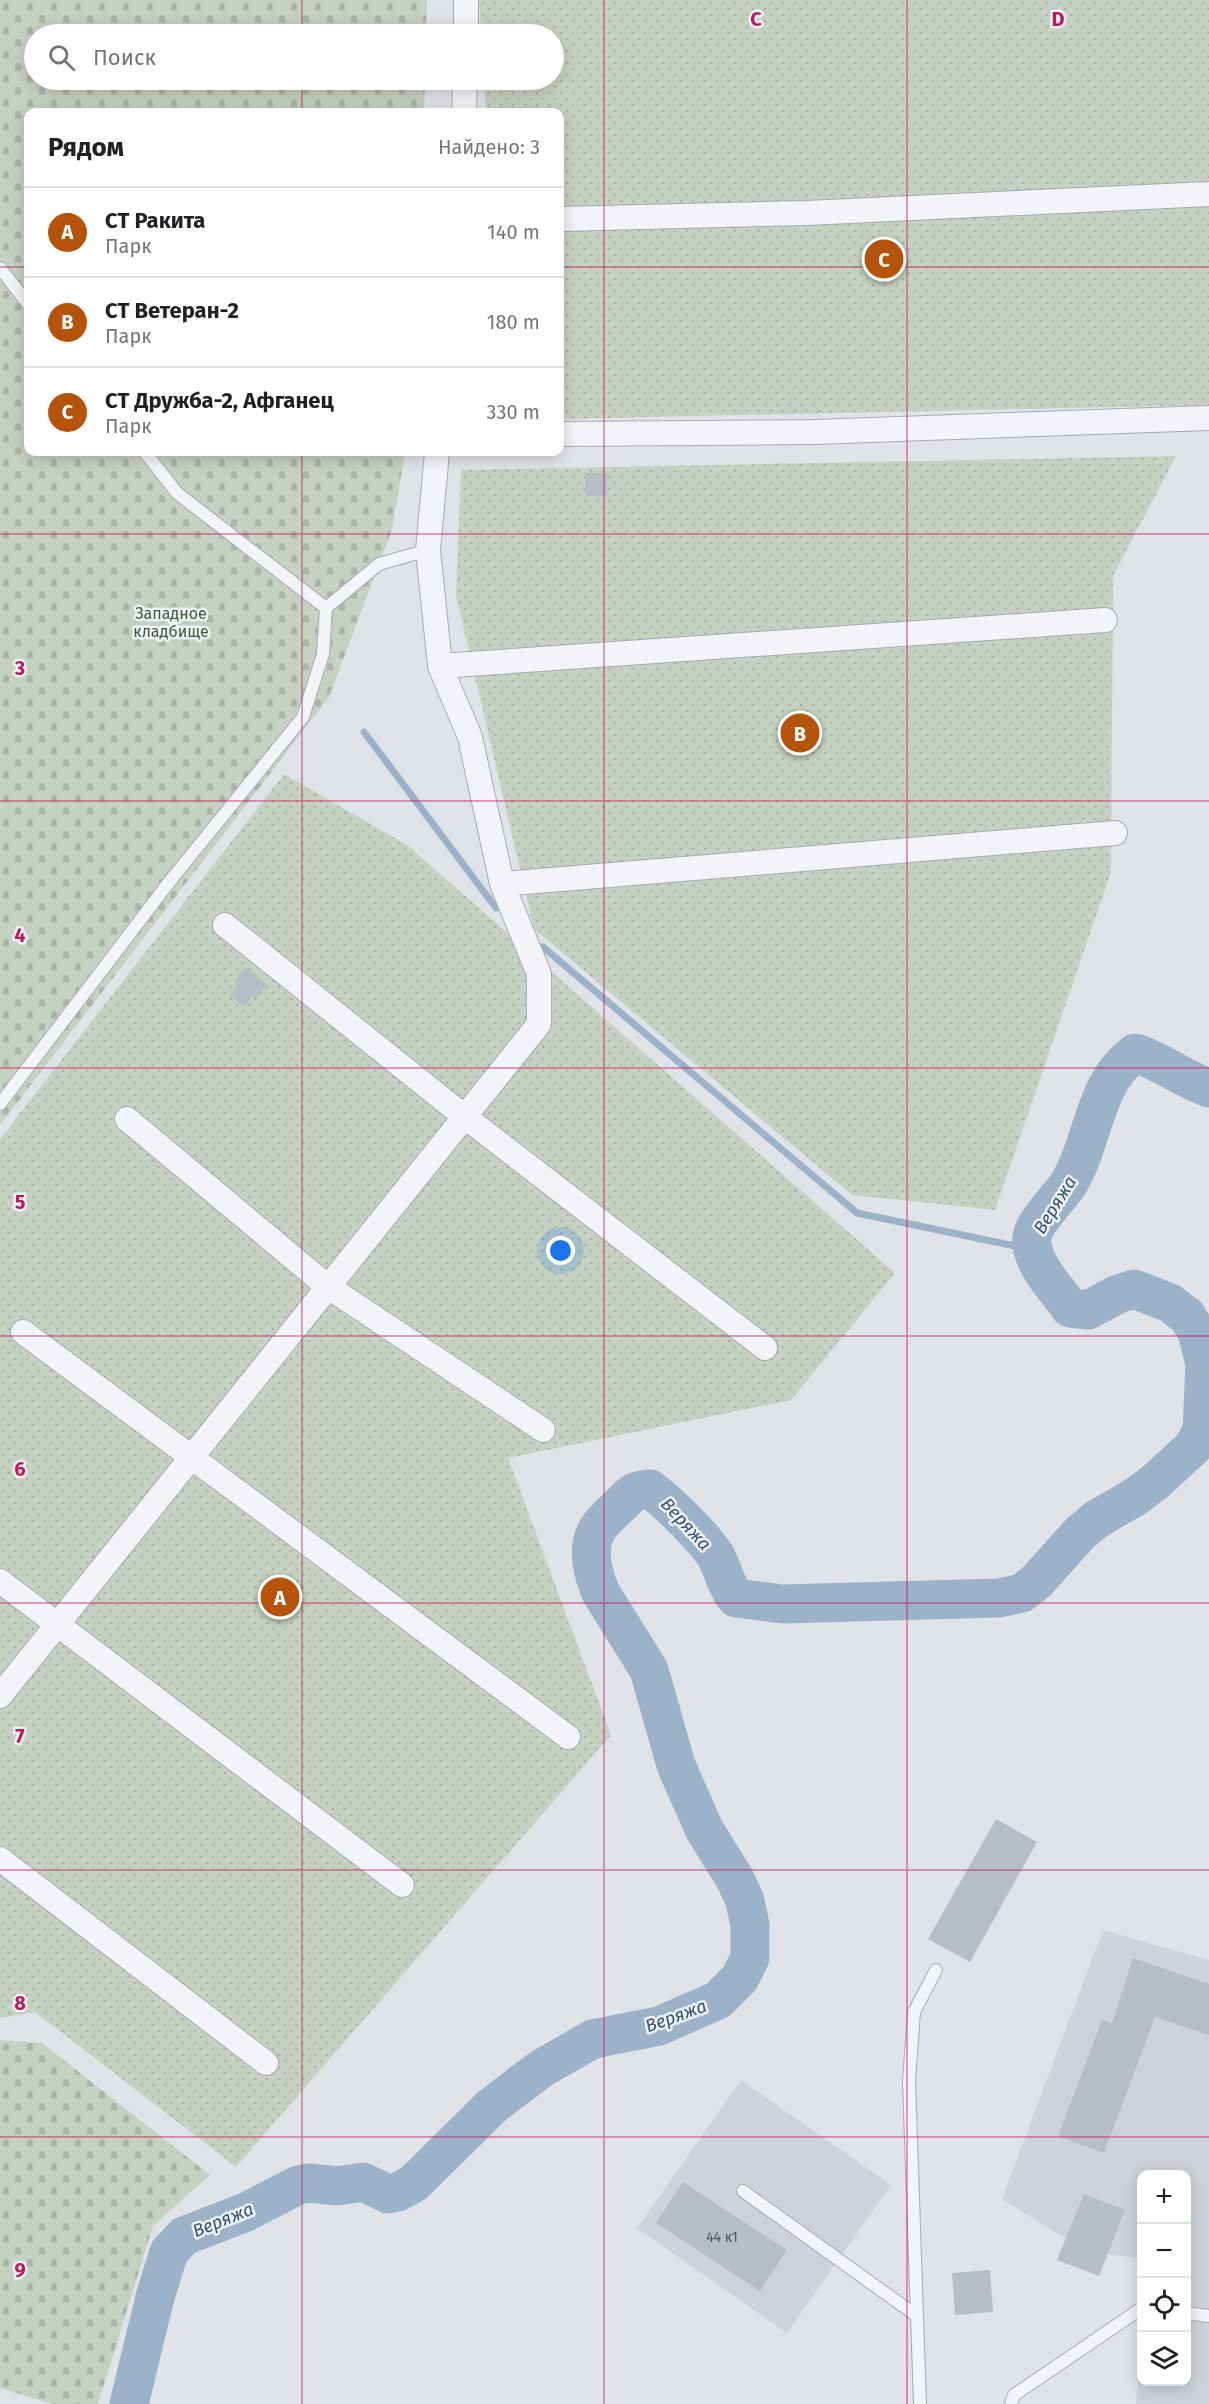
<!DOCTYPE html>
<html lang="ru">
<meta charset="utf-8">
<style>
body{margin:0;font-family:"Fira Sans",sans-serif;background:#f2f2f2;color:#202124}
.controls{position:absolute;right:18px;bottom:18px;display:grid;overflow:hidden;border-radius:12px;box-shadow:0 3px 15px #0003}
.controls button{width:54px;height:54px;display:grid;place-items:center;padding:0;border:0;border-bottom:2px solid #e0e0e0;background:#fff;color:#202124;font:30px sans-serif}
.you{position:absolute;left:561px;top:1251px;width:21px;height:21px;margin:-15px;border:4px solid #fff;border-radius:50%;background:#1a73e8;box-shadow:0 0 0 9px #1a73e833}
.badge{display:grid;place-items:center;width:39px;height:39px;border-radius:50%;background:#b45309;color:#fff;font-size:20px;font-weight:700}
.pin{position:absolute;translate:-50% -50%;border:3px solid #fff;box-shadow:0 2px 6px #0006}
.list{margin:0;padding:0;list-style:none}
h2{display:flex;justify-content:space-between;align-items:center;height:78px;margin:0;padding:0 24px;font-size:26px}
h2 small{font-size:20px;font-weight:400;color:#757577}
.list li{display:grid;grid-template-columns:39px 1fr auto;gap:18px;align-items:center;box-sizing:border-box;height:90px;padding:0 24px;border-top:2px solid #e0e0e0}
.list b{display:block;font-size:22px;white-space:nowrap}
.list p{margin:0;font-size:20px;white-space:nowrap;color:#757577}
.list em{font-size:20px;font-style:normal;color:#757577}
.icon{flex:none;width:33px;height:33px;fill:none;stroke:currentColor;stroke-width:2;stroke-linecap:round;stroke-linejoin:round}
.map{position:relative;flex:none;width:1209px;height:2404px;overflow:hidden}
.search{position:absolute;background:#fff;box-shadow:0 3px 15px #0003;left:24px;top:24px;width:540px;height:66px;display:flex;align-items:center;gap:15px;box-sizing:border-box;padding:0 21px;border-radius:33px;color:#757577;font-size:22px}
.panel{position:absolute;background:#fff;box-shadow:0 3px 15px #0003;left:24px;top:108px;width:540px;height:348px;border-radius:12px}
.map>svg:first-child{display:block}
</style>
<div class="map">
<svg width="1209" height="2404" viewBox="0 0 1209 2404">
<defs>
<pattern id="cemetery-stones" width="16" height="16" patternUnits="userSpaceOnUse" patternTransform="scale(1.5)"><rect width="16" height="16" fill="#c6d2c1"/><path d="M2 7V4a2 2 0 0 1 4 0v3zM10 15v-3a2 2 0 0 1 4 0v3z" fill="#aab5a7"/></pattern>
<pattern id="garden-dots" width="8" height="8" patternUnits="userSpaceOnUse" patternTransform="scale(1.5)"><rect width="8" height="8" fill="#c6d2c1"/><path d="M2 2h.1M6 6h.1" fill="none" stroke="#aab5a7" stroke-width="1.8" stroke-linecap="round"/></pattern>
</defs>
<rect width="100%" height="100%" fill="#e0e4e9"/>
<path fill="#ced3da" d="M1103 1930 1209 1960V2404H1136L1141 2346 1142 2382H1186V2174H1142L1141 2259 1084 2250 1002 2199Z
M741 2080 891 2185 787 2333 637 2228Z"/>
<path fill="url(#cemetery-stones)" d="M0 0H427L426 34H34V80H425L424 112H28V452H405L392 530 329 697 0 1125Z
M0 2040 42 2043 210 2175 153 2226 98 2404H52L0 2388Z"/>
<path fill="url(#garden-dots)" d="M479 0H1209V405L560 419V112H486L484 80H554V34H481Z
M1176 456 1113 576 1111 872 995 1210 852 1195 534 929 456 595 461 470Z
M284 774 407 845 895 1273 791 1400 508 1458 611 1735 236 2167 35 2012 0 2018V1139Z"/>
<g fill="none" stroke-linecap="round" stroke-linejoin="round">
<path stroke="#9cb2c8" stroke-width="7" d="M364 732 496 908
M543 947 857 1213 1034 1250"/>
<path stroke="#9cb2c8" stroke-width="39" d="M129 2404 155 2297 169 2252 184 2236 246 2212 298 2185 310 2183 337 2186 363 2182 388 2194 398 2192 414 2183 492 2106 542 2068 593 2039 659 2026 718 2000 740 1978 750 1958V1925L745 1901 735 1879 704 1829 676 1765 649 1670 601 1593C593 1575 586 1548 597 1530 602 1521 611 1514 619 1506 632 1494 632 1490 650 1489 668 1502 700 1534 713 1552 724 1567 723 1582 736 1598L783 1604 999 1598 1022 1593 1037 1581 1080 1533 1097 1519 1135 1497 1155 1482 1193 1447 1202 1431 1205 1364 1197 1332 1187 1316 1170 1303 1134 1289 1118 1294 1088 1310 1070 1308C1056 1288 1029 1262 1032 1236 1035 1221 1060 1197 1069 1183 1094 1142 1093 1083 1135 1053 1161 1061 1183 1079 1209 1088"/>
</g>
<path fill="#b7bdc5" d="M585 473H607V496H585Z
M245 967 267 984 256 999 252 996 245 1007 230 996 237 985 235 981Z
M996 1819 1037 1842 970 1962 928 1939Z
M1133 1958 1209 1984V2035L1155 2017 1104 2153 1058 2136 1102 2020 1112 2023Z
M683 2182 787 2250 760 2291 656 2223Z
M1084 2194 1125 2210 1099 2276 1057 2260Z
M990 2270 993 2312 955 2315 952 2273Z"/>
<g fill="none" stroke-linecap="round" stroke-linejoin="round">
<defs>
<path id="lane" d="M0 268 28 304
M145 452 177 493 326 608 379 564 428 550
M0 1104 170 881 303 717 323 654 326 608
M743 2191 917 2316
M1186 2313 1209 2316
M920 2404 909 2081 914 2012 936 1970
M1011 2404 1014 2395 1142 2308"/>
<path id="street" d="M466 34V0
M464 112 465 80
M560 219 807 213 1209 194
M560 434 814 432 1209 418
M440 666 1105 620
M502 884 1115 833
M225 925 465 1117 765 1348
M127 1119 327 1286 543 1430
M23 1332 568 1737
M0 1581 402 1885
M0 1696 539 1024V974L502 884 470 737 440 666 428 550 437 452
M0 1859 266 2063"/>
</defs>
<use href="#lane" stroke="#a5abb3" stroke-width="14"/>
<use href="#street" stroke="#a5abb3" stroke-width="26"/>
<use href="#lane" stroke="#f3f4f7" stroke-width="12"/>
<use href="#street" stroke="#f3f4f7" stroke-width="24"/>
</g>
<path fill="none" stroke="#c2185b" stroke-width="1.5" stroke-opacity="0.55" d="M302 0V34M604 0V2404M907 0V2404M302 80V112M0 267H28M560 267H1209M302 452V2404M0 534H1209M0 801H1209M0 1068H1209M0 1336H1209M0 1603H1209M0 1870H1209M0 2137H1209"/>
<g text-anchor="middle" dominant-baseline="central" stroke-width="5" stroke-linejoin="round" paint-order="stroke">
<g font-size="14" fill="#4c5560">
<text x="722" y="2237">44 к1</text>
</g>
<g font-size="16" fill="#3e5b37" stroke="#eff2f6">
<text x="171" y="613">Западное<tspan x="171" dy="18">кладбище</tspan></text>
</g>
<g font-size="18" font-style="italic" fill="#345172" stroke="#eff2f6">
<text transform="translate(1055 1205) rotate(-58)">Веряжа</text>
<text transform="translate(686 1524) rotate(47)">Веряжа</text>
<text transform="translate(676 2016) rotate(-20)">Веряжа</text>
<text transform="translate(223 2220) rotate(-22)">Веряжа</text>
</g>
</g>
<g font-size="20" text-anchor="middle" font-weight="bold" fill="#c2185b" stroke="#eff2f6" stroke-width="5" stroke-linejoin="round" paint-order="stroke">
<text x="756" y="26">C</text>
<text x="1058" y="26">D</text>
<text x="20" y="675">3</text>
<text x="20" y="942">4</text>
<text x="20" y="1209">5</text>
<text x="20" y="1476">6</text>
<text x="20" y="1743">7</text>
<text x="20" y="2010">8</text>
<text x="20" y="2277">9</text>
</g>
</svg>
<div class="controls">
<button>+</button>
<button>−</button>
<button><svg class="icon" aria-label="locate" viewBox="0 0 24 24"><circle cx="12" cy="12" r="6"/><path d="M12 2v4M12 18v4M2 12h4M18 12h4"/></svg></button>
<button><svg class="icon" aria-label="layers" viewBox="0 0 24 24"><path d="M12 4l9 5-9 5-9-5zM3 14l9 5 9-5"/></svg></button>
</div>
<div class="you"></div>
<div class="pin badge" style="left:280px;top:1597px">A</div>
<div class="pin badge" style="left:800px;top:733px">B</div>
<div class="pin badge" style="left:884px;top:259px">C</div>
<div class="search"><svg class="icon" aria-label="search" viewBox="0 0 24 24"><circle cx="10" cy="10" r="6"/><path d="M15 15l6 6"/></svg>Поиск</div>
<section class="panel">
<h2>Рядом<small>Найдено: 3</small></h2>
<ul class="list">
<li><span class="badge">A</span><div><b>СТ Ракита</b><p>Парк</p></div><em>140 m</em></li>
<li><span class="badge">B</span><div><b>СТ Ветеран-2</b><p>Парк</p></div><em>180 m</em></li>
<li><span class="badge">C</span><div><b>СТ Дружба-2, Афганец</b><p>Парк</p></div><em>330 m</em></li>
</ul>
</section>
</div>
